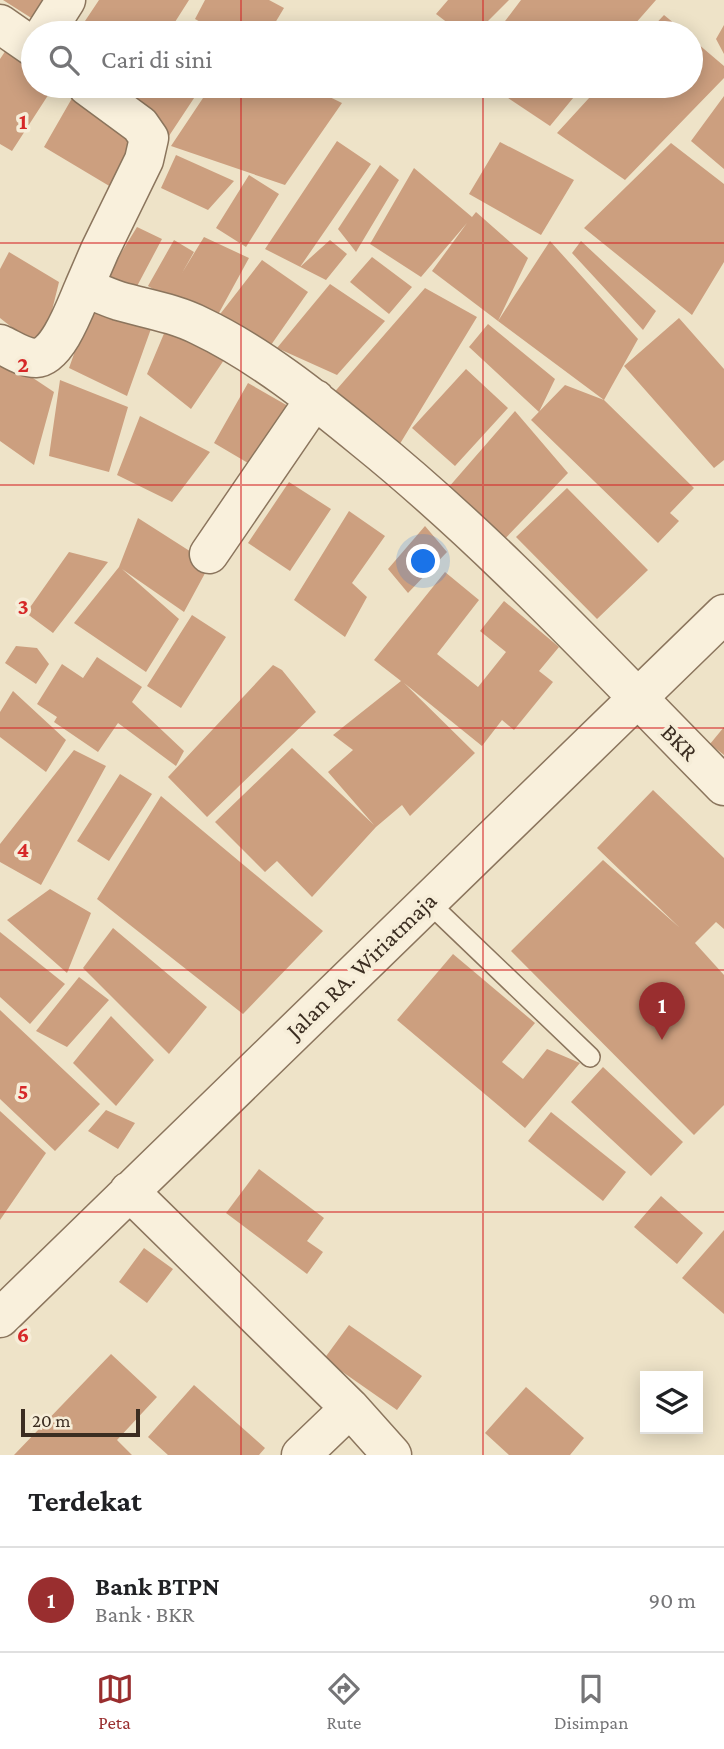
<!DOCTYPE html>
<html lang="id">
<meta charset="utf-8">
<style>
body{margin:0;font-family:"Crimson Pro",serif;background:#f6f6f6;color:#202124}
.controls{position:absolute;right:21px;bottom:21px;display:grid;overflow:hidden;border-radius:0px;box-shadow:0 4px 18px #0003}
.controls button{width:63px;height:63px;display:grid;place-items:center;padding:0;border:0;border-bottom:2px solid #e0e0e0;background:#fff;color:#202124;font:35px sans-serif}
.scale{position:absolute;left:21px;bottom:18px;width:119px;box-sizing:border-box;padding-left:7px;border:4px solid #3b2d21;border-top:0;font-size:19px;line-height:24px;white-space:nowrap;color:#3b2d21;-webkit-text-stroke:5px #f6edd8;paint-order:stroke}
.you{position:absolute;left:424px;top:562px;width:24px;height:24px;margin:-18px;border:5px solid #fff;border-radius:50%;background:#1a73e8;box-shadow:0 0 0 10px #1a73e833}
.badge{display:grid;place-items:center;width:46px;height:46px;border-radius:50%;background:#992e2f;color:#fff;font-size:23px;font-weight:700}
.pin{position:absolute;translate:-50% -58px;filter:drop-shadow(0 2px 4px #0008)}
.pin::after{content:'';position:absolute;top:37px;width:24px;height:21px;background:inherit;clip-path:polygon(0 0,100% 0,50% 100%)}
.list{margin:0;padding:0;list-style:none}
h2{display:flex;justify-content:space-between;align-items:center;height:91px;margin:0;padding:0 28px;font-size:30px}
h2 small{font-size:23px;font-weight:400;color:#757577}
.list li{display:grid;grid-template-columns:46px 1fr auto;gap:21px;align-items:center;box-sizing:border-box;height:105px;padding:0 28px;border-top:2px solid #e0e0e0}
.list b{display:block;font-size:26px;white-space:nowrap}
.list p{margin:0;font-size:23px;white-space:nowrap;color:#757577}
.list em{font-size:23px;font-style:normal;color:#757577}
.icon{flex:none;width:38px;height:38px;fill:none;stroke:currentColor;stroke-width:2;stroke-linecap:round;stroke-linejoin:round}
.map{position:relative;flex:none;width:724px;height:1455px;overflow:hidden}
.search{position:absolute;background:#fff;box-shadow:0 4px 18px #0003;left:21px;right:21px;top:21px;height:77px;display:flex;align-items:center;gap:18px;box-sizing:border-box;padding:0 24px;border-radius:38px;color:#757577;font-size:26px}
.sheet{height:196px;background:#fff}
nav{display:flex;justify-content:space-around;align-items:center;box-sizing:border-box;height:98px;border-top:2px solid #e0e0e0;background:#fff;font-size:19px;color:#757577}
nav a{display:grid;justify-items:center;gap:4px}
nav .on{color:#992e2f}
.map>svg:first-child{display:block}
</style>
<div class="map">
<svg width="724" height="1455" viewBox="0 0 724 1455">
<rect width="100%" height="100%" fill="#eee3c8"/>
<path fill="#cc9f7f" d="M3 0H50L36 21Z
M99 0H189L168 33H150L133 23 126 33H77Z
M205 0H269L284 8 269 33H220L195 19Z
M448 0H509L476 33H461L436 14Z
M521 0H656L627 33H496Z
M664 15 686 33H647Z
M724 25V54L716 39Z
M691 38 724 66V78L625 180 557 133 600 86H691Z
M10 44 33 61V86H54L12 151 0 144V59Z
M143 86H202L161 148 130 106Z
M211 86H307L342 103 285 185 171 146Z
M490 86H583L550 126Z
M75 93 137 138 116 190 44 147Z
M724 96V169L691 141Z
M337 141 371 164 300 267 330 240 347 254 326 280 265 249Z
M500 142 574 180 541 235 469 194Z
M671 143 724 184V262L692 315 584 228Z
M176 155 234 181 208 210 161 188Z
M380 165 399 180 356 252 338 229Z
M414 168 472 217 476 212 528 258 498 321 550 241 638 339 604 400 498 321 432 271 467 223 421 277 370 244Z
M249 175 279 194 246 247 216 228Z
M137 227 162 239 135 290 107 276Z
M204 237 249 258 214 322 262 260 308 292 264 355 148 286 174 240 194 252 182 273Z
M581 241 656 311 643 330 572 253Z
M9 252 59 282 42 351 0 318V269Z
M372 257 412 287 389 314 350 282Z
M330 284 385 321 337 375 277 348Z
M425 288 477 317 398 447 331 396Z
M92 303 152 326 127 396 69 368Z
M679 318 724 369V460L714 468 624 366Z
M168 324 224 360 191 409 147 374Z
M488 324 555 379 539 412 469 347Z
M0 356 54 392 34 465 0 441Z
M466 369 508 408 455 466 412 428Z
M60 380 128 407 109 472 49 456Z
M248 383 295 410 260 470 214 443Z
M565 385 604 400 694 488 670 513 679 521 658 543 531 420Z
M515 411 568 473 499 545 448 488Z
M140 416 210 452 172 502 117 475Z
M289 482 331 509 290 571 248 543Z
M567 488 648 570 597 619 516 537Z
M349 511 385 536 352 583 367 597 345 637 294 600Z
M138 518 210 564 184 612 122 569 179 619 146 672 74 623 119 567Z
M425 526 447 552 408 593 388 569Z
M69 552 108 562 53 633 26 613Z
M445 572 479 600 437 654 478 687 506 652 480 631 504 601 559 647 539 671 553 682 514 730 502 720 482 746 404 683 475 753 410 816 402 805 376 827 312 897 277 861 265 872 215 822 292 748 374 825 328 772 353 750 333 735 401 681 374 660Z
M192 615 226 637 181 708 147 686Z
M16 646 37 648 49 664 36 684 5 663Z
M97 657 142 687 132 702 184 751 176 766 118 723 98 752 54 722 57 717 37 704 62 664 83 678Z
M273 665 282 670 316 712 207 817 168 777Z
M13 691 66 740 46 772 0 737V712Z
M724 727V755L710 744Z
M74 750 106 766 41 885 0 862V844Z
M120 774 152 794 109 861 77 841Z
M653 790 724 858V929L716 922 695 943 724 975V1105L694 1135 511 951 603 860 680 928 597 848Z
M161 796 323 931 243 1014 97 899Z
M50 889 91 913 67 973 7 920Z
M113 928 207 1007 169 1054 83 968Z
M0 932 65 984 30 1024 0 997Z
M453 954 535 1023 502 1062 523 1079 547 1049 580 1063 525 1128 397 1020Z
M79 977 109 1000 67 1047 36 1031Z
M0 1010 100 1104 55 1151 0 1099Z
M111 1016 154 1060 116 1106 73 1063Z
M603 1067 683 1142 651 1176 571 1102Z
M106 1110 135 1123 118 1149 88 1131Z
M0 1111 46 1153 0 1220Z
M551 1112 626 1172 603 1201 528 1141Z
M259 1169 324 1218 307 1241 323 1252 307 1274 226 1213Z
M661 1196 703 1233 677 1264 634 1227Z
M724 1230V1314L682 1278Z
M144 1248 173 1269 147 1303 119 1282Z
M349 1325 422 1376 397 1410 324 1359Z
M111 1354 157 1397 117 1440 132 1455H14Z
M194 1385 265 1448 259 1455H168L148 1437Z
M526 1387 584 1438 570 1455H509L485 1433Z"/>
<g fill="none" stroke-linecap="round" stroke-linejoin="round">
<defs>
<path id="lane" d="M427 901 590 1057"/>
<path id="street" d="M0 24 33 47
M45 33 66 0
M87 86 140 125 149 138 144 160 100 250 84 287C96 292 107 297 119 301 147 309 174 313 200 326 259 354 315 399 365 440 495 545 607 668 724 786
M0 344C11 349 23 358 36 358 58 357 76 305 84 287
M209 554 315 399
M129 1191 350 1408 392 1455
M0 1318 724 614
M301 1455 350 1408"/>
</defs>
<use href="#lane" stroke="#8b755d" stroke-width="22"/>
<use href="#street" stroke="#8b755d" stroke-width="41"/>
<use href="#lane" stroke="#f9f0dc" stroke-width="19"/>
<use href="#street" stroke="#f9f0dc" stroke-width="38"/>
</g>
<path fill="none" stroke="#d62828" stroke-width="2" stroke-opacity="0.55" d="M241 0V33M483 0V33M241 86V1455M483 86V1455M0 243H724M0 485H724M0 728H724M0 970H724M0 1212H724"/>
<g text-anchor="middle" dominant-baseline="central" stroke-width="7" stroke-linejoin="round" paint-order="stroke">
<g font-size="24" fill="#3b2d21" stroke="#f6edd8">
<text transform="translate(680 742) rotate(45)">BKR</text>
<text transform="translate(361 965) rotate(-44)">Jalan RA. Wiriatmaja</text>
</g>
</g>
<g font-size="23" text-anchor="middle" font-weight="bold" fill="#d62828" stroke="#f6edd8" stroke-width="7" stroke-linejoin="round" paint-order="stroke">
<text x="23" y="129">1</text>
<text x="23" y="372">2</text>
<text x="23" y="614">3</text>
<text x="23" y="857">4</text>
<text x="23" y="1099">5</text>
<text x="23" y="1342">6</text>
</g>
</svg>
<div class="controls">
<button><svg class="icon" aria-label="layers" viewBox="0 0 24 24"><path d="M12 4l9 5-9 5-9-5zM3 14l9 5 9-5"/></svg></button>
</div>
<div class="scale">20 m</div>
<div class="you"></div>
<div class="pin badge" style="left:662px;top:1040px">1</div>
<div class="search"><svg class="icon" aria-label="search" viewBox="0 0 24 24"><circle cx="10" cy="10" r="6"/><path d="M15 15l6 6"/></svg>Cari di sini</div>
</div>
<section class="sheet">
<h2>Terdekat<small></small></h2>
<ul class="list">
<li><span class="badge">1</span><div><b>Bank BTPN</b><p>Bank · BKR</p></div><em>90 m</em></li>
</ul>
</section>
<nav>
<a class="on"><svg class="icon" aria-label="map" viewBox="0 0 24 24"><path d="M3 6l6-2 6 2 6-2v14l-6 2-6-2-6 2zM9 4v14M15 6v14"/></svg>Peta</a>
<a><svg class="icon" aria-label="directions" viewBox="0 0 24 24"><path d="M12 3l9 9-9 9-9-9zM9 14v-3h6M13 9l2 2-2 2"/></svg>Rute</a>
<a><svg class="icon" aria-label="saved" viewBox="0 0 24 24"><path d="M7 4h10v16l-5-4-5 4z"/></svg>Disimpan</a>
</nav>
